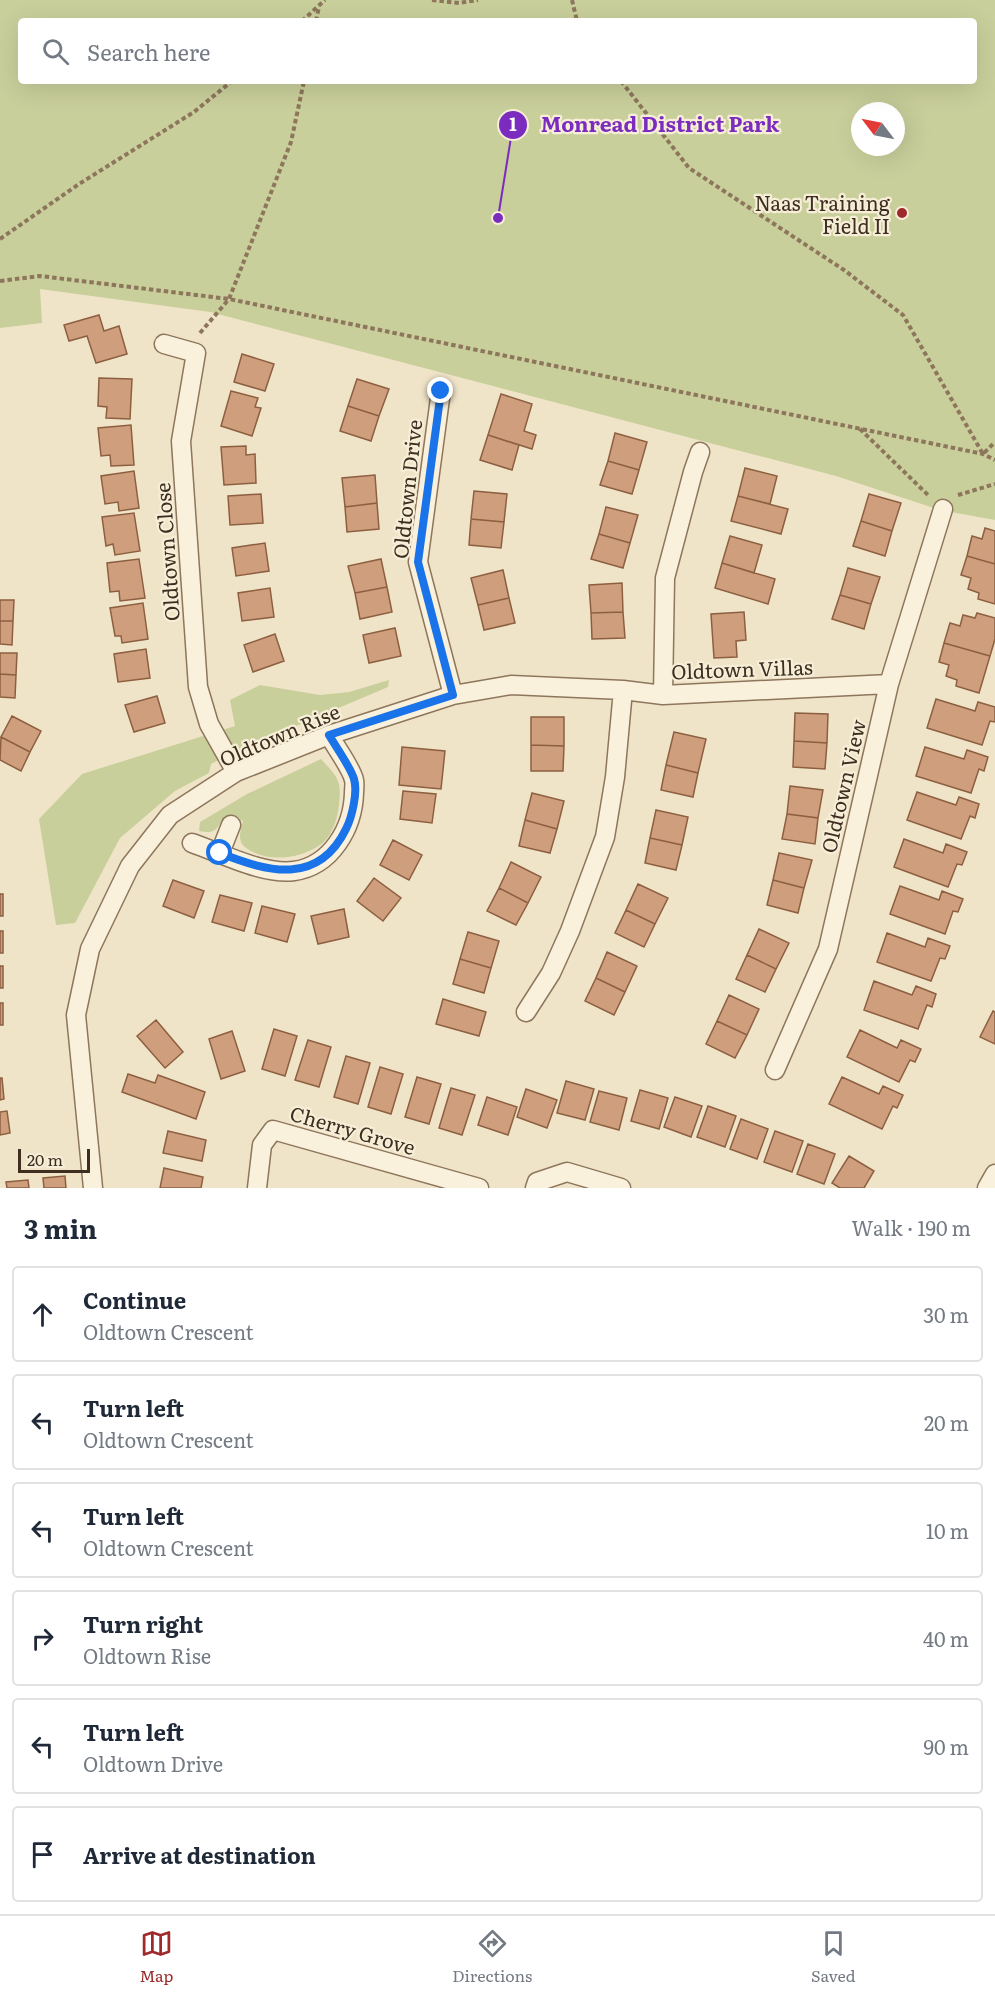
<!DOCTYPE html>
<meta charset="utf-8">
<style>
body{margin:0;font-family:Literata,serif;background:#f2f2f3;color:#1f2937}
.compass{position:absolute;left:851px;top:102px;width:54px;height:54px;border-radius:50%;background:#fff;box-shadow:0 6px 24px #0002;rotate:302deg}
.scale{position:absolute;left:18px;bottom:15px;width:72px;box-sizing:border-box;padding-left:6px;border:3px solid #3d2e20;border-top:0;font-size:16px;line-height:21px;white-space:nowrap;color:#3d2e20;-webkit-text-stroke:4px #f7eed8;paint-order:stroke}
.stop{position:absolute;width:18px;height:18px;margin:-14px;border:4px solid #1a73e8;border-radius:50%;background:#fff}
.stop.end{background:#1a73e8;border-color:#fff;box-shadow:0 2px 6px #0008}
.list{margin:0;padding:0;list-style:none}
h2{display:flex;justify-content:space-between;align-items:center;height:78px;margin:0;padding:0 24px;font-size:26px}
h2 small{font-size:20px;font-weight:400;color:#747a83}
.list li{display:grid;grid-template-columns:39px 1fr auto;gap:18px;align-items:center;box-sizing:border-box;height:96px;margin:0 12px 12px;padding:0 12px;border:2px solid #e0e1e3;border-radius:6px}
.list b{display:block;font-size:22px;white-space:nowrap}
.list p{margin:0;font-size:20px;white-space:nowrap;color:#747a83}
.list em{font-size:20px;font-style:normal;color:#747a83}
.icon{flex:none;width:33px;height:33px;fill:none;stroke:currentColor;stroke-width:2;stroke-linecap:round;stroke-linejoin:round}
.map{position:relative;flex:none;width:995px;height:1188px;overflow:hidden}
.search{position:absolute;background:#fff;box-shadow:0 6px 24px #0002;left:18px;right:18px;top:18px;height:66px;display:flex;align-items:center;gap:15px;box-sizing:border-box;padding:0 21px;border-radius:6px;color:#747a83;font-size:22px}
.sheet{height:726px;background:#fff}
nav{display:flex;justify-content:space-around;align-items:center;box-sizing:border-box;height:84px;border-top:2px solid #e0e1e3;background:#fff;font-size:16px;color:#747a83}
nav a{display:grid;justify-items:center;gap:3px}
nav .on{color:#9e2a2b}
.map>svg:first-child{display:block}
</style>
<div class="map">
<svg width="995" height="1188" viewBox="0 0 995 1188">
<rect width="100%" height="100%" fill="#f0e4c8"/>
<path fill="#c9cf9b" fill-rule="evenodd" d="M0 0H995V520L940 510 836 476 210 312 40 289 42 323 0 328ZM21 21H974V81H21ZM860 111H896V147H860Z
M389 680 388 687 256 743 245 746 211 764 209 773 175 791 120 838 75 923 56 925 39 819 82 774 235 726 230 700 260 685 320 695 349 692Z
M321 759C326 765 333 771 336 777 341 785 340 795 339 804 338 818 332 837 320 845 301 858 274 862 253 852 249 850 245 848 242 844 238 837 241 828 243 821L227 816C215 827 219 835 199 831L200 822 247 794Z"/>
<path fill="#cf9f7d" stroke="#8d5f41" stroke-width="1.5" d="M99 315 104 331 119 326 127 354 96 363 87 336 69 341 64 325Z
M242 354 274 364 265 391 234 382Z
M99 378 132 379 130 419 106 418 107 407 98 406Z
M357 379 389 389 379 416 348 406Z
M231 391 258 398 255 407 261 408 252 436 221 426Z
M501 394 532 404 524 431 536 435 532 449 488 435Z
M348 406 379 416 371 441 340 431Z
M131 425 134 465 111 466 110 455 101 456 98 428Z
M615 433 647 442 639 470 608 461Z
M488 435 519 445 512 470 480 460Z
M246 446V455L255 454 256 483 224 485 221 447Z
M608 461 639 470 632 494 600 485Z
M745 468 777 476 770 504 738 496Z
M134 471 139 508 119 511 118 502 105 504 101 476Z
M375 475 377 503 345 507 342 478Z
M474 491 507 494 504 522 471 519Z
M261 494 263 523 230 525 228 496Z
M869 494 901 503 892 531 861 521Z
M738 496 788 509 781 534 731 521Z
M377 503 379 529 347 532 345 507Z
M606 507 638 515 630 543 599 534Z
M134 513 140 551 115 555 113 544 106 546 102 517Z
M471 519 504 522 501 548 469 545Z
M861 521 892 531 885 556 853 546Z
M985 528 995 531V564L967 556 972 536 982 539Z
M599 534 630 543 623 568 591 559Z
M730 536 762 545 754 573 722 563Z
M265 543 269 571 236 576 232 548Z
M967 556 995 564V604L978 599 979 593 968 589 971 578 961 575Z
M139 559 145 598 120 601 119 591 110 592 107 563Z
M381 559 387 587 355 593 348 566Z
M722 563 775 579 768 604 715 588Z
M848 568 880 577 871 604 840 595Z
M503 570 509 598 478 605 471 578Z
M622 583 623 612 591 613 589 585Z
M387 587 392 612 360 619 355 593Z
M270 588 274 617 242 621 238 593Z
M840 595 871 604 864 629 832 619Z
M509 598 515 623 484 630 478 605Z
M0 600H14L13 621H0Z
M143 603 148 639 122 643 121 636H115L110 608Z
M623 612 625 638 592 639 591 613Z
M744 612 746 640 736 641 737 657 714 658 711 614Z
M977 613 995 618V639L990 656 944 643 950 623 960 626 963 615 975 618Z
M0 621H13L12 645 0 644Z
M395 628 401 656 369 663 363 635Z
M275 634 284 661 253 672 244 645Z
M944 643 990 656 979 693 956 686 957 680 946 676 949 665 939 662Z
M146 649 150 678 118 682 114 654Z
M0 653H17L16 675 0 674Z
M0 674 16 675 15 698 0 697Z
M157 696 165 723 134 732 125 705Z
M936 699 975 711 978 702 995 707V722L990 721 982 745 927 728Z
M795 713 828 714 827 743 794 741Z
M12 716 41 731 30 752 1 737Z
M531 717H564V746L531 745Z
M674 732 706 739 698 773 666 765Z
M1 737 30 752 21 771 0 760Z
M794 741 827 743 825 769 793 767Z
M531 745 564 746 563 771H531Z
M402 747 445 751 441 789 399 785Z
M925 747 964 759 967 750 988 757 984 771 979 769 971 793 916 776Z
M666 765 698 773 693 797 661 790Z
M790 786 823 790 818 818 787 814Z
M403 791 436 794 432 823 400 819Z
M917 792 956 805 959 797 979 804 975 818 970 816 961 839 907 820Z
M532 793 564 801 557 829 525 820Z
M656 810 688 817 682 845 650 838Z
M787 814 818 818 815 844 782 839Z
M525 820 557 829 550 853 519 846Z
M650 838 682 845 676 870 645 863Z
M904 839 943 853 946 844 967 852 962 865 957 864 948 887 894 867Z
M393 840 422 855 409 880 380 865Z
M779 853 812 860 804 888 773 880Z
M511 862 541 877 528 903 499 888Z
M374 878 401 898 383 921 357 901Z
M173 880 204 891 194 918 163 906Z
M773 880 804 888 798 913 767 905Z
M638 884 668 898 655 924 626 910Z
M900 886 939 900 942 891 963 899 958 912 953 911 945 934 890 914Z
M499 888 528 903 516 925 487 911Z
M0 894H3V916H0Z
M220 895 252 903 244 931 212 922Z
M262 906 295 914 287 942 255 933Z
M344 909 349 937 318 944 311 916Z
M626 910 655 924 644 947 615 933Z
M759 929 789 943 776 969 747 955Z
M0 931H3V953H0Z
M468 932 499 941 491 968 460 959Z
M887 933 925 947 928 938 950 946 945 959 940 958 931 981 877 962Z
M607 952 637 966 625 992 596 978Z
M747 955 776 969 765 992 736 979Z
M460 959 491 968 484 993 453 984Z
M0 966H3V988H0Z
M596 978 625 992 614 1015 585 1001Z
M874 981 912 995 916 986 936 994 932 1007 927 1005 918 1029 864 1010Z
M729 995 759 1009 747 1035 717 1021Z
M443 999 486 1012 479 1036 436 1024Z
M0 1003H3V1025H0Z
M993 1011 995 1012V1044L980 1037Z
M156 1020 183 1052 165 1068 137 1036Z
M717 1021 747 1035 735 1058 706 1044Z
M274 1029 297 1036 285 1076 262 1069Z
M860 1030 897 1048 901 1040 921 1049 915 1062 910 1060 899 1082 847 1057Z
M232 1031 245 1071 221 1079 209 1039Z
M308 1040 331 1047 319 1087 295 1080Z
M346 1056 370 1063 358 1104 334 1097Z
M380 1067 403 1074 391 1114 368 1107Z
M128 1074 155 1083 158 1075 205 1092 196 1119 122 1092Z
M417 1077 441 1084 429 1124 405 1117Z
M842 1077 879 1094 883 1086 903 1095 897 1108 893 1106 882 1129 829 1104Z
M0 1078H2L4 1099 0 1100Z
M566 1081 594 1089 585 1120 557 1113Z
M451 1088 475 1095 462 1135 439 1128Z
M526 1089 557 1100 547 1128 517 1117Z
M640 1090 668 1098 659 1129 631 1121Z
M599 1091 627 1098 619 1130 590 1122Z
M487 1097 517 1107 508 1135 478 1125Z
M675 1097 702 1106 691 1137 664 1127Z
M708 1106 736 1116 725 1147 697 1137Z
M7 1111 10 1133 0 1135V1112Z
M741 1119 768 1129 757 1159 730 1149Z
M168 1131 206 1140 202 1161 163 1153Z
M775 1131 803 1141 792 1172 764 1162Z
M808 1144 835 1154 824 1184 797 1174Z
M849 1156 874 1171 864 1188H840L832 1183Z
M164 1168 203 1177 201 1188H160Z
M65 1176 66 1188H44L43 1178Z
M28 1180 29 1188H7L6 1182Z"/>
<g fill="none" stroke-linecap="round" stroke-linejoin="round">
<defs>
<path id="street" d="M164 344 196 353 181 441 198 687 209 724 236 772
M441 391 418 562 453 695
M663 695 665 578 693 472 700 452
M192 843C221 853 263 875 294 871 331 866 353 828 354 793 354 789 355 783 354 780 352 769 335 746 329 735
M220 853 231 825
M526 1012 551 973 570 931 605 837 615 777 623 690
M775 1070 828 949 889 684 943 509
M93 1188 76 1015 90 949 130 866 170 815 236 772 329 735 453 695 511 685 623 690 663 695 889 684
M257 1188 262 1145 273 1130 479 1188
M535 1188 537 1182 567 1172 621 1188
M987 1188 995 1174"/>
</defs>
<use href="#street" stroke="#8d765c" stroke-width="21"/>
<path stroke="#8d765c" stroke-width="4" stroke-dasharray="4.5 3" stroke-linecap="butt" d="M432 0 459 3 478 0
M572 0 577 21
M302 21 325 0
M316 21 319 7
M621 81 689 168 844 270 903 315 983 454 995 442
M0 239 79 184 194 112 232 81
M0 281 40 276 229 299 983 454 995 460
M200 333 229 299 291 142 304 81
M860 429 928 495
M958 495 995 484"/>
<use href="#street" stroke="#faf1dc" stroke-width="18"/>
</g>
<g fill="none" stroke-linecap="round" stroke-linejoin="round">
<path stroke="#1a73e8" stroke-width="8" d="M220 853C268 872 318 886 346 829 352 817 358 792 354 779 351 768 336 747 329 735L453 695 418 562 441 391"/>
</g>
<circle fill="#9e2a2b" stroke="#f7eed8" stroke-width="2" cx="902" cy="213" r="6"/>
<g text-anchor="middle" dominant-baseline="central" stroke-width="4.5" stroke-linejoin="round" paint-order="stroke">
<g font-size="20" fill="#3d2e20" stroke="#f7eed8" text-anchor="end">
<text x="890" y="202">Naas Training<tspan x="890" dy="23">Field II</tspan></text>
</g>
<g font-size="20" fill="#3d2e20" stroke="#f7eed8">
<text transform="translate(406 489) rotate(-84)">Oldtown Drive</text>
<text transform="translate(166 552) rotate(-94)">Oldtown Close</text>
<text transform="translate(742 668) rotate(-2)">Oldtown Villas</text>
<text transform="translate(279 734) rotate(-23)">Oldtown Rise</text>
<text transform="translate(842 786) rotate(-77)">Oldtown View</text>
<text transform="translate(353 1129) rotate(16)">Cherry Grove</text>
</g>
</g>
<path fill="none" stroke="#7b2cbf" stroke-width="2" d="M498 218L513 125"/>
<g fill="#7b2cbf" stroke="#f7eed8" stroke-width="2">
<circle cx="498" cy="218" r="6"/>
<circle cx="513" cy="125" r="15"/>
</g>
<g font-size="18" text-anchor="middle" font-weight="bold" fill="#fff">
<text x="513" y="131">1</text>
</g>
<g font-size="21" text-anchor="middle" font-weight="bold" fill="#7b2cbf" stroke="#f7eed8" stroke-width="4.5" stroke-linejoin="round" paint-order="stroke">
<text x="660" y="132">Monread District Park</text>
</g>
</svg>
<svg class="compass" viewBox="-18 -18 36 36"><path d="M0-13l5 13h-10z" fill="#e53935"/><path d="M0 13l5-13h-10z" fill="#747a83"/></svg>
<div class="scale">20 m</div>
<div class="stop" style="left:220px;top:853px"></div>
<div class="stop end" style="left:441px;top:391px"></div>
<div class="search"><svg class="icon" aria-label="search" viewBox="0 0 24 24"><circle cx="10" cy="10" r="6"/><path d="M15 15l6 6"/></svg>Search here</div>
</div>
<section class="sheet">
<h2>3 min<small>Walk · 190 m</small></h2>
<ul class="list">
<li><svg class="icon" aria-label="ahead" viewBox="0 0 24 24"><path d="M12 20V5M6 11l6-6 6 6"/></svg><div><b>Continue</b><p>Oldtown Crescent</p></div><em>30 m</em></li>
<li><svg class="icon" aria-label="left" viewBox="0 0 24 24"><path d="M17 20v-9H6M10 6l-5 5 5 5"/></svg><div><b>Turn left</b><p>Oldtown Crescent</p></div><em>20 m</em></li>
<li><svg class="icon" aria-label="left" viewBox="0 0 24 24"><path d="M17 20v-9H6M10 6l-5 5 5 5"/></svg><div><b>Turn left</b><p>Oldtown Crescent</p></div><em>10 m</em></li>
<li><svg class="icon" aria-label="right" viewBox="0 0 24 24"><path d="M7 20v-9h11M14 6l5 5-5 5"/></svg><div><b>Turn right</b><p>Oldtown Rise</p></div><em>40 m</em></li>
<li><svg class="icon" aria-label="left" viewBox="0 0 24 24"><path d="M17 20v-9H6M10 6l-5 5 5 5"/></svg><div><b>Turn left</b><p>Oldtown Drive</p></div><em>90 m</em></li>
<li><svg class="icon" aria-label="arrive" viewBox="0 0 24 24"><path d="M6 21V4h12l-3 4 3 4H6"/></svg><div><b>Arrive at destination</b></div></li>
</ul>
</section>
<nav>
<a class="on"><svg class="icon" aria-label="map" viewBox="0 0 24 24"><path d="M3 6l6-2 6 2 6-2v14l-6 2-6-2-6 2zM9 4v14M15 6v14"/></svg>Map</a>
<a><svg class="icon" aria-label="directions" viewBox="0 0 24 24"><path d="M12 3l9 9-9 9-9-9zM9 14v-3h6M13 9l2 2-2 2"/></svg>Directions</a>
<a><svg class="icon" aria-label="saved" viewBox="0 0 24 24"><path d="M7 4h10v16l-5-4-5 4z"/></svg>Saved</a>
</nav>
